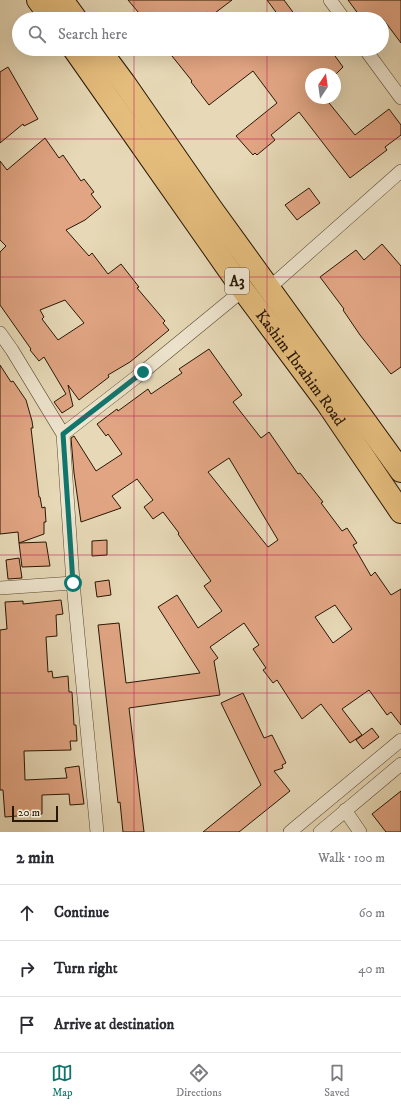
<!DOCTYPE html>
<meta charset="utf-8">
<style>
body{margin:0;font-family:"IM FELL DW Pica",serif;background:#f2f2f3;color:#2b2b33}
.compass{position:absolute;left:305px;top:68px;width:36px;height:36px;border-radius:50%;background:#fff;box-shadow:0 4px 16px #0002;rotate:13deg}
.scale{position:absolute;left:12px;bottom:10px;width:46px;box-sizing:border-box;padding-left:4px;border:2px solid #271703;border-top:0;font-size:11px;line-height:14px;white-space:nowrap;color:#271703;-webkit-text-stroke:3px #efe6d0;paint-order:stroke}
.stop{position:absolute;width:12px;height:12px;margin:-9px;border:3px solid #0f766e;border-radius:50%;background:#fff}
.stop.end{background:#0f766e;border-color:#fff;box-shadow:0 1px 4px #0008}
.list{margin:0;padding:0;list-style:none}
h2{display:flex;justify-content:space-between;align-items:center;height:52px;margin:0;padding:0 16px;font-size:17px}
h2 small{font-size:13px;font-weight:400;color:#7c7c81}
.list li{display:grid;grid-template-columns:26px 1fr auto;gap:12px;align-items:center;box-sizing:border-box;height:56px;padding:0 16px;border-top:1px solid #e1e1e2}
.list b{display:block;font-size:15px;white-space:nowrap}
.list em{font-size:13px;font-style:normal;color:#7c7c81}
.icon{flex:none;width:22px;height:22px;fill:none;stroke:currentColor;stroke-width:2;stroke-linecap:round;stroke-linejoin:round}
.map{position:relative;flex:none;width:401px;height:832px;overflow:hidden}
.search{position:absolute;background:#fff;box-shadow:0 4px 16px #0002;left:12px;right:12px;top:12px;height:44px;display:flex;align-items:center;gap:10px;box-sizing:border-box;padding:0 14px;border-radius:22px;color:#7c7c81;font-size:15px}
.sheet{height:220px;background:#fff}
nav{display:flex;justify-content:space-around;align-items:center;box-sizing:border-box;height:56px;border-top:1px solid #e1e1e2;background:#fff;font-size:11px;color:#7c7c81}
nav a{display:grid;justify-items:center;gap:2px}
nav .on{color:#0f766e}
.map>svg:first-child{display:block}
</style>
<div class="map">
<svg width="401" height="832" viewBox="0 0 401 832">
<rect width="100%" height="100%" fill="#e7d9b7"/>
<filter id="stains"><feTurbulence type="fractalNoise" baseFrequency=".005" numOctaves="4"/><feColorMatrix values="0 0 0 0 .2 0 0 0 0 .09 0 0 0 0 .02 0 0 0 .5 -.17"/></filter>
<radialGradient id="worn" r=".72"><stop offset=".6" stop-color="#630" stop-opacity="0"/><stop offset="1" stop-color="#630" stop-opacity=".3"/></radialGradient>
<path fill="#e1a583" stroke="#271703" fill-rule="evenodd" d="M128 0H232L211 16 208 12 199 19H144Z
M267 0H284L298 19H281Z
M348 0H401V43L383 19H362Z
M181 49H330L343 67 336 74H311V98H325L355 135 389 109 401 125V135L385 147 387 150 350 178 299 112 271 135 275 140 257 155 255 153 253 155 236 136 277 103 253 71 209 105 191 82 192 81 172 56Z
M8 67 38 119 24 126 23 124 0 143V72Z
M45 138 59 158 63 155 81 181 84 179 94 192 91 194 101 207 85 220 66 230 89 256 92 253 108 274 121 264 139 287 137 288 165 321 163 323 169 330 130 362 108 375 109 377 79 400 68 385 73 406 62 413 54 402 66 394 44 357 39 361 30 350 31 349 0 305V252L6 246 0 240V161L7 170ZM65 300 84 323 58 340 42 319 44 317 40 310Z
M309 188 320 203 297 220 285 205Z
M382 244 401 266V367L391 374 360 335 343 310 344 309 320 277 356 250 364 260Z
M209 349 242 395 233 402 261 438 269 432 298 474 300 473 323 502 321 503 342 531 347 528 357 543 353 545 371 576 375 572 391 595 401 589V725L391 712 387 715 369 690 342 709 362 735 350 743 321 704 302 719 277 680 273 683 263 670 266 668 253 649 259 645 244 623 210 647 218 658 214 661 220 695 129 708 144 832H123L120 802 118 803 98 625 119 623 126 683 200 673 158 607 177 595 198 628 222 611 204 586 211 581 178 534 179 533 163 512 153 519 144 507 153 500 137 479 112 496 121 508 81 522 74 473 71 438 74 436 96 471 122 454 108 434 106 436 97 424 117 409 118 411 148 389 151 394 182 373 179 369ZM229 458 278 540 268 547 208 472ZM335 605 352 629 333 643 315 617Z
M0 365 11 382 13 381 26 400 32 421 33 428H31L39 497H40L42 508 45 507 46 522H44V534L19 543 18 532 0 534Z
M107 540V555L92 556V541Z
M46 542 50 566 22 567 19 543Z
M19 558 22 578 8 579 6 560Z
M109 580 111 595 97 597 95 582Z
M61 600 63 614 56 615 57 636 46 637 48 672 52 671 53 678 68 676 69 692H72L74 725H76L77 741H70L71 750 24 751 25 780 67 778 65 768 79 766 84 804 70 805 69 794 42 795V814L5 817 3 790H0V630L7 629 5 602 23 601V604Z
M243 693 264 738 272 735 286 763 282 765 283 768 274 771 290 791 239 832H203L261 785 221 703Z
M372 728 379 737 363 749 356 740Z
M401 791V832H386L372 814Z"/>
<g fill="none" stroke-linecap="round" stroke-linejoin="round">
<defs>
<path id="minor" d="M330 0 344 19
M365 49 401 98
M269 288 401 171
M0 333 12 350 63 434 73 583 97 832
M63 434 143 372 243 290
M0 588 73 583
M345 810 360 832
M290 832 401 740
M320 832 401 764"/>
<g id="trunk">
<path d="M38 0 52 19"/>
<path d="M62 0 76 19"/>
<path id="s1" d="M74 49 243 290 327 403 401 512"/>
<path d="M99 49 125 84 211 208 401 471"/>
</g>
</defs>
<use href="#minor" stroke="#574830" stroke-width="14"/>
<use href="#trunk" stroke="#271703" stroke-width="24"/>
<use href="#minor" stroke="#efe6d0" stroke-width="13"/>
<use href="#trunk" stroke="#e4bc7c" stroke-width="22"/>
</g>
<g fill="none" stroke-linecap="round" stroke-linejoin="round">
<path stroke="#0f766e" stroke-width="5" d="M73 583 63 434 143 372"/>
</g>
<path fill="none" stroke="#c2185b" stroke-width="1" stroke-opacity="0.55" d="M134 0V19M267 0V19M134 49V832M267 49V832M0 139H401M0 277H401M0 416H401M0 555H401M0 693H401"/>
<g text-anchor="middle" dominant-baseline="central" stroke-width="3" stroke-linejoin="round" paint-order="stroke">
<rect fill="#efe6d0" stroke="#635540" stroke-width="1" x="225" y="268" width="24" height="26" rx="3"/>
<g font-size="15" font-weight="bold" fill="#271703">
<text x="237" y="281">A3</text>
</g>
<g font-size="16" fill="#271703" stroke="#efe6d0">
<text stroke="none"><textPath href="#s1" startOffset="391">Kashim Ibrahim Road</textPath></text>
</g>
</g>
<rect width="100%" height="100%" filter="url(#stains)"/>
<rect width="100%" height="100%" fill="url(#worn)"/>
</svg>
<svg class="compass" viewBox="-18 -18 36 36"><path d="M0-13l5 13h-10z" fill="#e53935"/><path d="M0 13l5-13h-10z" fill="#7c7c81"/></svg>
<div class="scale">20 m</div>
<div class="stop" style="left:73px;top:583px"></div>
<div class="stop end" style="left:143px;top:372px"></div>
<div class="search"><svg class="icon" aria-label="search" viewBox="0 0 24 24"><circle cx="10" cy="10" r="6"/><path d="M15 15l6 6"/></svg>Search here</div>
</div>
<section class="sheet">
<h2>2 min<small>Walk · 100 m</small></h2>
<ul class="list">
<li><svg class="icon" aria-label="ahead" viewBox="0 0 24 24"><path d="M12 20V5M6 11l6-6 6 6"/></svg><div><b>Continue</b></div><em>60 m</em></li>
<li><svg class="icon" aria-label="right" viewBox="0 0 24 24"><path d="M7 20v-9h11M14 6l5 5-5 5"/></svg><div><b>Turn right</b></div><em>40 m</em></li>
<li><svg class="icon" aria-label="arrive" viewBox="0 0 24 24"><path d="M6 21V4h12l-3 4 3 4H6"/></svg><div><b>Arrive at destination</b></div></li>
</ul>
</section>
<nav>
<a class="on"><svg class="icon" aria-label="map" viewBox="0 0 24 24"><path d="M3 6l6-2 6 2 6-2v14l-6 2-6-2-6 2zM9 4v14M15 6v14"/></svg>Map</a>
<a><svg class="icon" aria-label="directions" viewBox="0 0 24 24"><path d="M12 3l9 9-9 9-9-9zM9 14v-3h6M13 9l2 2-2 2"/></svg>Directions</a>
<a><svg class="icon" aria-label="saved" viewBox="0 0 24 24"><path d="M7 4h10v16l-5-4-5 4z"/></svg>Saved</a>
</nav>
